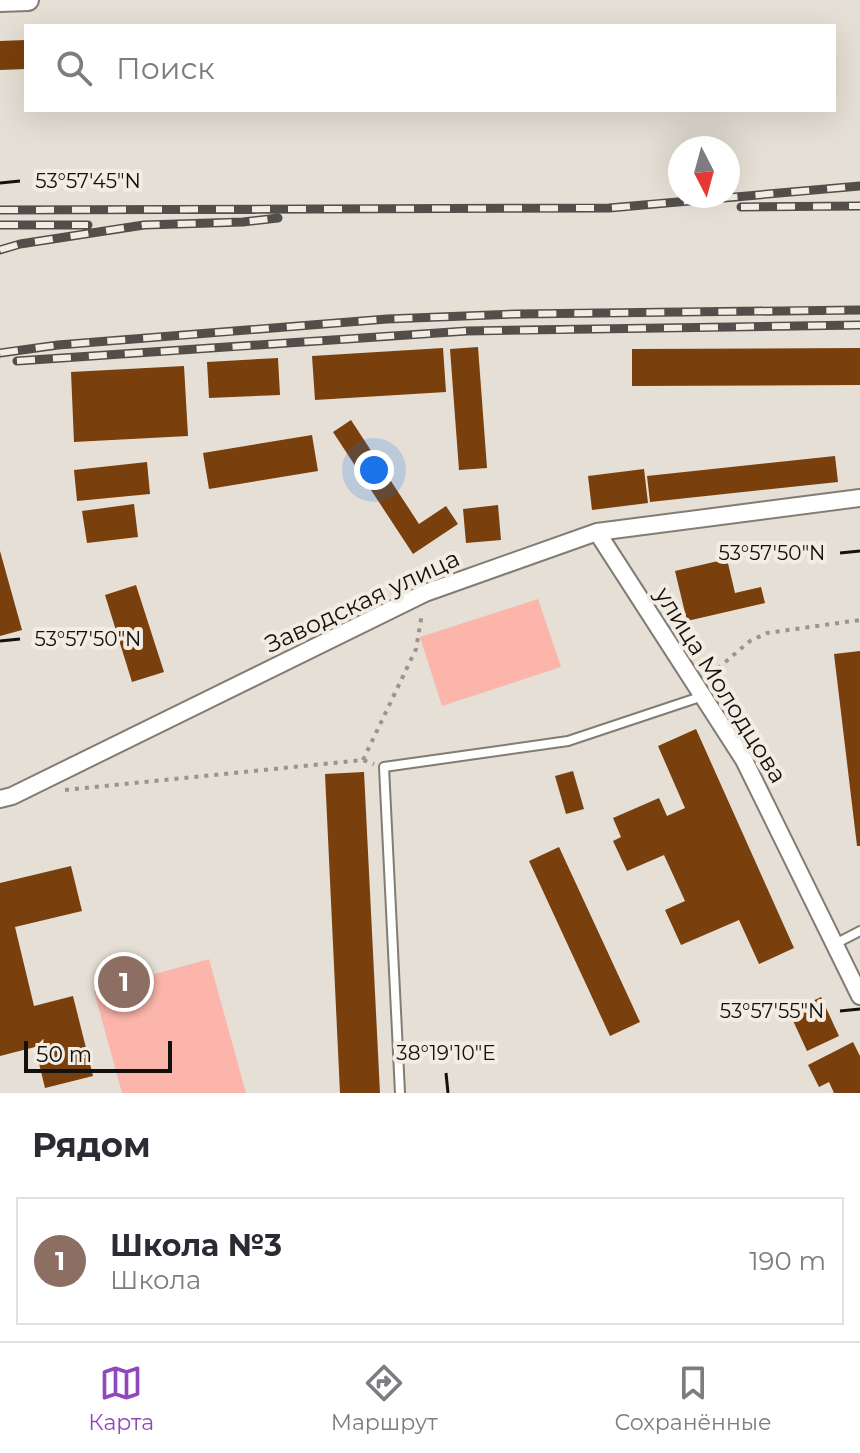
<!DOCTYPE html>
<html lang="ru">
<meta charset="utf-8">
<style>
body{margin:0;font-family:Montserrat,sans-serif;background:#f2f2f3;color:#2b2b33}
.compass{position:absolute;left:668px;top:136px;width:72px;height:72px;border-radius:50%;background:#fff;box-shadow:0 8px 32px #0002;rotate:174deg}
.scale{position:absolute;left:24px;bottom:20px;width:148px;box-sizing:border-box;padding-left:8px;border:4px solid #13110e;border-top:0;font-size:22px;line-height:28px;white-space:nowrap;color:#13110e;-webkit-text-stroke:6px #f2ece2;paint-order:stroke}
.you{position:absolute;left:374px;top:470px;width:28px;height:28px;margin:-20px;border:6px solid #fff;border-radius:50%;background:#1a73e8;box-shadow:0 0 0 12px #1a73e833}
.badge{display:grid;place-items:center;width:52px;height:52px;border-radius:50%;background:#9048ba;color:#fff;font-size:26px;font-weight:700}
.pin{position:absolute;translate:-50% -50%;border:4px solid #fff;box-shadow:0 2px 8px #0006}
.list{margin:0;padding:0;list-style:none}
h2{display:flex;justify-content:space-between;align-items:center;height:104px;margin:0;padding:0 32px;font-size:34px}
h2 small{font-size:26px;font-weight:400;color:#7c7c81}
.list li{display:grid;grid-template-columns:52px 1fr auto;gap:24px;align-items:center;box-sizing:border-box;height:128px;margin:0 16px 16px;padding:0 16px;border:2px solid #e1e1e2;border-radius:0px}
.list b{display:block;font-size:30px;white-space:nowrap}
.list p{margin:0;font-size:26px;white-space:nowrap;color:#7c7c81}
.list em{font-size:26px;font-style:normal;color:#7c7c81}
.icon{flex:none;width:44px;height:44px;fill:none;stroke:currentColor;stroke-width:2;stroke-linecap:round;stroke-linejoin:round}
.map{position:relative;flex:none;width:860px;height:1093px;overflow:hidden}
.search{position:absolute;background:#fff;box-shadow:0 8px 32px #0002;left:24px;right:24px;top:24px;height:88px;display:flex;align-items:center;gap:20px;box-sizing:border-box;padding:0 28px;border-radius:0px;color:#7c7c81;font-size:30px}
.sheet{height:248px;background:#fff}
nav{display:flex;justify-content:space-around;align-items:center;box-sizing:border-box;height:112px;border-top:2px solid #e1e1e2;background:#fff;font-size:22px;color:#7c7c81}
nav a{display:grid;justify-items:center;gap:4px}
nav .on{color:#9048ba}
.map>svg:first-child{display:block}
</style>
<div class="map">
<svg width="860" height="1093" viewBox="0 0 860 1093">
<rect width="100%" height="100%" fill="#e5dfd5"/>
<path fill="#fbb5aa" d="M538 599 561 667 442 706 420 637Z
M209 959 246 1093H122L94 991Z"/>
<path fill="#793f0c" d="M26 40V69L0 70V41Z
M478 347 487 468 459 470 450 349Z
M443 348 446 392 315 400 312 356Z
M860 348V385L632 386V349Z
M278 358 280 395 209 398 207 362Z
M184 366 188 436 74 442 71 372Z
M351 420 419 524 446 506 458 524 413 554 333 432Z
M312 435 318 471 209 489 203 453Z
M835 456 838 482 650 502 647 476Z
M147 462 150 494 77 501 74 470Z
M644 469 648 503 592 510 588 476Z
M134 504 138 537 87 543 82 511Z
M498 505 501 540 466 543 463 509Z
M0 551 22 630 0 636Z
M727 559 735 593 761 587 765 603 687 621 675 571Z
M136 585 164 672 132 682 105 595Z
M860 651V846H857L834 654Z
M696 729 794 948 759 964 739 920 681 945 665 910 685 901 664 855 627 871 613 841 621 837 613 818 659 798 667 816 685 808 658 746Z
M573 771 584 809 566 814 555 776Z
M364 772 380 1093H340L325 774Z
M559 847 640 1022 610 1036 529 861Z
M71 866 82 911 15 927 34 1006 73 996 93 1076 45 1088 35 1047 0 1056V883Z
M821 997 839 1036 807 1051 789 1012Z
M853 1042 860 1056V1093H834L829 1082 819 1087 808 1065Z"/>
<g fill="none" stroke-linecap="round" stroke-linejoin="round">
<defs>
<path id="service" d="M835 944 860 931
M400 1093 384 767 568 741 703 696"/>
<path id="minor" d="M597 532 744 760 860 996
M0 799 12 796 425 593 597 532 860 498"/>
<path id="tertiary" d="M0 1 28 0"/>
</defs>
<use href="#service" stroke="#827c73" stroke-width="12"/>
<use href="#minor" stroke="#827c73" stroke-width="20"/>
<use href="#tertiary" stroke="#827c73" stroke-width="24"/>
<path stroke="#99958d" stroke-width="4" stroke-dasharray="4 6" stroke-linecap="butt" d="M710 675 750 641 767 633 860 620
M363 760 416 649 422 614
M65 790 363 760 374 764"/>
<use href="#service" stroke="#fff" stroke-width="8"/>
<use href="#minor" stroke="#fff" stroke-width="16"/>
<use href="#tertiary" stroke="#fff" stroke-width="20"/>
<defs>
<path id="rail" d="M741 207 860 206
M0 210 609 208 860 186
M0 225H88
M0 250 20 244 144 225 243 222 278 218
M0 353 58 345 387 319 517 314 860 310
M17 361 467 331 860 325"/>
</defs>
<use href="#rail" stroke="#524f4a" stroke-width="9"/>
<use href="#rail" stroke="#f2ece2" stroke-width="6" stroke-dasharray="18" stroke-linecap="butt"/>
</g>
<path fill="none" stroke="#13110e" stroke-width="3" d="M0 183 20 181M840 553 860 551M0 641 20 639M840 1011 860 1009M446 1073 448 1093"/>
<g text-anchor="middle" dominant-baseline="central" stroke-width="8" stroke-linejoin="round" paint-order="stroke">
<g font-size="24" fill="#13110e" stroke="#f2ece2">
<text transform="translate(362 601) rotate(-25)">Заводская улица</text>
<text transform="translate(721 685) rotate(58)">улица Молодцова</text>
</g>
</g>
<g font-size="20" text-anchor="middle" fill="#13110e" stroke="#f2ece2" stroke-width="8" stroke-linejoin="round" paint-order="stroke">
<text x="88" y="188">53°57'45"N</text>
<text x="772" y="560">53°57'50"N</text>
<text x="88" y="646">53°57'50"N</text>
<text x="772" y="1018">53°57'55"N</text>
<text x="446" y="1060">38°19'10"E</text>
</g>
</svg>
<svg class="compass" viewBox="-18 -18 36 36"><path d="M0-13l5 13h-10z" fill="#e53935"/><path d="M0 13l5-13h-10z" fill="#7c7c81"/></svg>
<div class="scale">50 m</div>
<div class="you"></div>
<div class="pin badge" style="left:124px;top:982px;background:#8d6e63">1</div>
<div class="search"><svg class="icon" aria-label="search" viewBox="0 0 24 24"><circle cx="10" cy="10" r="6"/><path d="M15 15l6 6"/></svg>Поиск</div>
</div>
<section class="sheet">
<h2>Рядом<small></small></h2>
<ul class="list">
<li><span class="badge" style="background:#8d6e63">1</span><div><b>Школа №3</b><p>Школа</p></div><em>190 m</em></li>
</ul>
</section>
<nav>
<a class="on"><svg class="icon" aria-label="map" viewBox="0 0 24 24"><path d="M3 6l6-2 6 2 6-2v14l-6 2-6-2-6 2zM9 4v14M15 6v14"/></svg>Карта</a>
<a><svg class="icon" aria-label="directions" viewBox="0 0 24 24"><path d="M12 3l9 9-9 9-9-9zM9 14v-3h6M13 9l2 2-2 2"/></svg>Маршрут</a>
<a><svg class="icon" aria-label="saved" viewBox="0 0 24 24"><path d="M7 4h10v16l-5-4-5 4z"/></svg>Сохранённые</a>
</nav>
